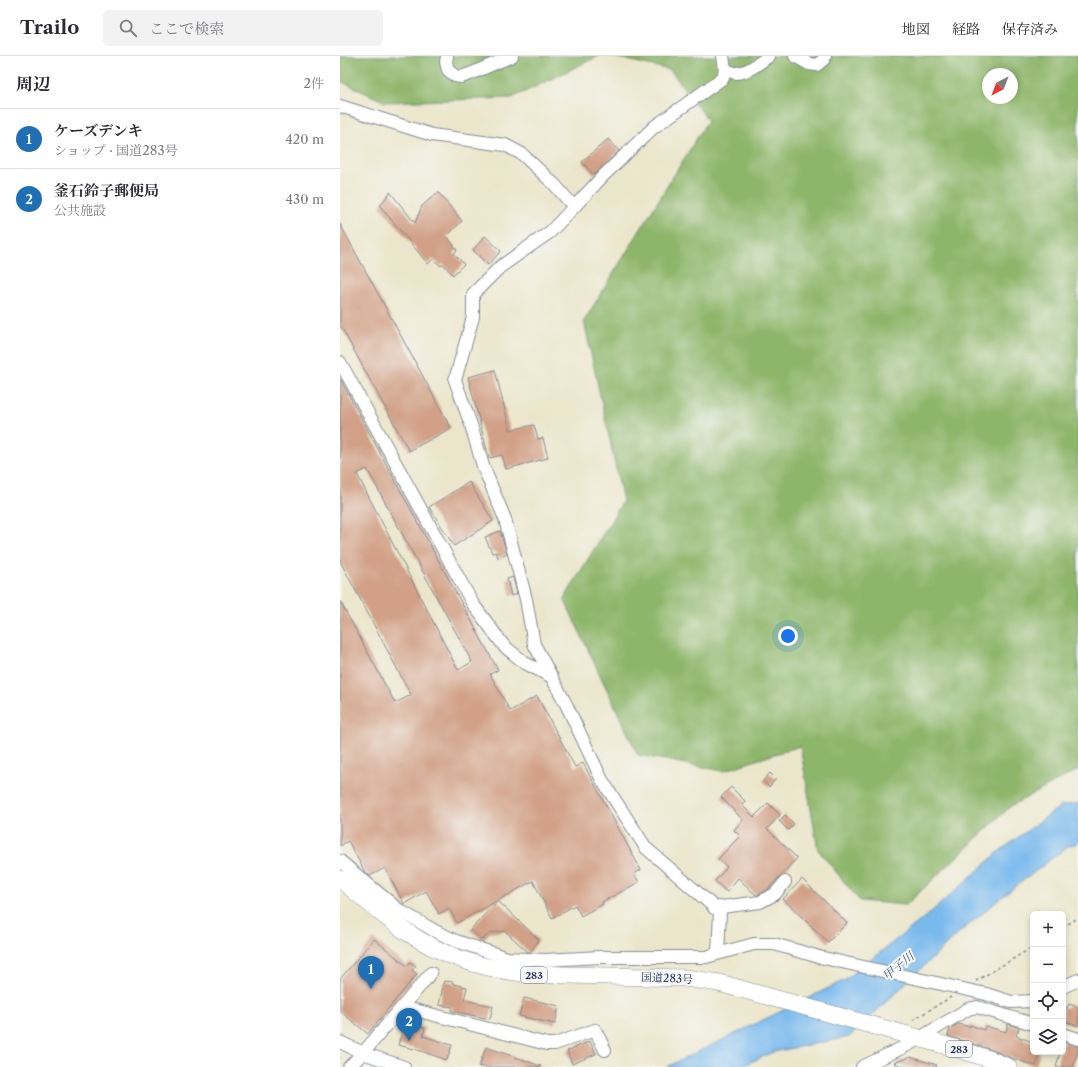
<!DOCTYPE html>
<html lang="ja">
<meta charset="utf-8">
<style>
body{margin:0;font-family:"Libre Caslon Text","Noto Serif JP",serif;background:#f2f2f3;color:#2b2b33}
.controls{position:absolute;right:12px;bottom:12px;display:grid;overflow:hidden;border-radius:6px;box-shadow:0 2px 6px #0003}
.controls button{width:36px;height:36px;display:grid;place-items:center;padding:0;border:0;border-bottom:1px solid #e1e1e2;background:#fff;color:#2b2b33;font:20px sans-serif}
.compass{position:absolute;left:642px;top:12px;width:36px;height:36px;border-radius:50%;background:#fff;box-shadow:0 2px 6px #0003;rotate:222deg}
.you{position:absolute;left:448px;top:580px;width:14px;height:14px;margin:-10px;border:3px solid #fff;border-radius:50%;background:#1a73e8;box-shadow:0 0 0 6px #1a73e833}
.badge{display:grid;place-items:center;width:26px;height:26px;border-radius:50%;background:#1f6fb2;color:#fff;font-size:13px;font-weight:700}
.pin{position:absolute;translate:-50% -33px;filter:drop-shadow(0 1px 2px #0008)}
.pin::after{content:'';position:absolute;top:21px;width:14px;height:12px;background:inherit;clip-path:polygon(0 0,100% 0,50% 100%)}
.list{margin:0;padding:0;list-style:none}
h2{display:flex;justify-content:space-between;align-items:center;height:52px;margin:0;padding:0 16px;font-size:17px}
h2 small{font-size:13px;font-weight:400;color:#7c7c81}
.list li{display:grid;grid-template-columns:26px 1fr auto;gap:12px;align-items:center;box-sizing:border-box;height:60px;padding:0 16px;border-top:1px solid #e1e1e2}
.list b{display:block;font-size:15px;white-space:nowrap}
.list p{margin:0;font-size:13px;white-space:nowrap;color:#7c7c81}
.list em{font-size:13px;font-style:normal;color:#7c7c81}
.icon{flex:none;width:22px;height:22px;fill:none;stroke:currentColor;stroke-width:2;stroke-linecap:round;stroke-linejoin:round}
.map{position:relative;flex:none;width:738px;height:1011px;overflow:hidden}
header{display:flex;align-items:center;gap:24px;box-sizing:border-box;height:56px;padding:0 20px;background:#fff;border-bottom:1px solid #e1e1e2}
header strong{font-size:19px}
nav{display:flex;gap:22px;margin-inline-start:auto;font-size:14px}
.search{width:280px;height:36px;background:#f2f2f3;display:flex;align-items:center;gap:10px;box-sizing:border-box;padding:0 14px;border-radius:6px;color:#7c7c81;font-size:15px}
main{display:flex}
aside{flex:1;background:#fff}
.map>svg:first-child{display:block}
</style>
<header>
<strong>Trailo</strong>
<div class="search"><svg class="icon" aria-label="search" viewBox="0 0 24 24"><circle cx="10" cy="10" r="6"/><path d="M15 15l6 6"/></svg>ここで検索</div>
<nav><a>地図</a><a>経路</a><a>保存済み</a></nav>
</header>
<main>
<aside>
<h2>周辺<small>2件</small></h2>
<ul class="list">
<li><span class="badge">1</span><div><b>ケーズデンキ</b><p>ショップ · 国道283号</p></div><em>420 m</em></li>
<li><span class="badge">2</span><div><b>釜石鈴子郵便局</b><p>公共施設</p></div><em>430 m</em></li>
</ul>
</aside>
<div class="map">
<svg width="738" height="1011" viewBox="0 0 738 1011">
<rect width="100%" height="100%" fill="#f6f6f2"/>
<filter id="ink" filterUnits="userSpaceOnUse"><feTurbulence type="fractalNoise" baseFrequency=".025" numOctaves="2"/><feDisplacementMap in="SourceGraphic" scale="8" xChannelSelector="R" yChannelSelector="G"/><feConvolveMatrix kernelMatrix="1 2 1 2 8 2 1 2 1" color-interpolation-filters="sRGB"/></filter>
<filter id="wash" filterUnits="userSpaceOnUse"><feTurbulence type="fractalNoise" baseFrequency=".012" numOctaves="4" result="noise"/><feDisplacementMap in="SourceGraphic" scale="16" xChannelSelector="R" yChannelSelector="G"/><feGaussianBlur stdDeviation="0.9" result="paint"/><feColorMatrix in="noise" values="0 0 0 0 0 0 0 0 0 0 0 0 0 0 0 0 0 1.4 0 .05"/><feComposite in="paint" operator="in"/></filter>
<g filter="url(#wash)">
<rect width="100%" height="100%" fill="#ebe6cb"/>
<path fill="#8eb66b" stroke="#547264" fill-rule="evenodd" d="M0 0H259L172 42 45 46 0 25Z
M270 0H738V714L671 750 566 849 520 845 478 794 460 690 383 715 298 699 224 543 283 445 244 265 368 64 330 14ZM648 18H672V42H648Z"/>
<path fill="#79baed" stroke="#4a74a6" d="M738 747V787L728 790 667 837 620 876 509 981 433 996 400 1011H327L505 924 589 858 661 794 721 750Z"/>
<g id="blocks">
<path fill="#d1a086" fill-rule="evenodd" d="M268 83 279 95 254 119 242 106Z
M50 136 75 167 82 150 98 136 122 165 107 180 117 194 114 198 124 208 113 219 103 208 101 210 93 203 88 208 40 150Z
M0 168 111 372 69 395 0 269Z
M145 180 161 195 148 209 133 194Z
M155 314 170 374 194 369 198 383 203 382 208 402 166 413 162 399 149 402 128 321Z
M0 323 158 614 150 618 170 655 197 640 235 711 243 707 301 814 294 818 299 826 262 846 263 848 241 860 235 849 212 862 193 825 117 867 109 852 99 858 86 835 64 848 45 812 30 820 25 816 8 785 0 790V545L55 647 71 639 0 505ZM27 413 132 606 118 614 17 418Z
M129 426 153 465 114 490 89 451Z
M160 475 167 498 158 502 156 496 152 497 145 481Z
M173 521 177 538 171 540 167 523Z
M430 717 436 723 429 731 423 725Z
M391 731 405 745 402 749 414 761 428 747 440 759 427 773 457 802 426 835 418 839H416L398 822 387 836 375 825 387 811 378 803 400 780 394 774 403 764 381 741Z
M445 759 454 768 448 774 439 765Z
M462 823 507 867 488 886 443 843Z
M158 845 199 884 190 896H188L165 875 150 877 142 884 130 874Z
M34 883 67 910 70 906 76 910 72 914 77 918 28 978 0 955V923Z
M104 925 113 926V928L127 931 124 944 153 950 150 963 112 955 113 951 99 949Z
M184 942 219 950 215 968 179 960Z
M729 948 738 951V970L723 965V951L727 952Z
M65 967 85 972 83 980 112 989 107 1004 78 994 58 989Z
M618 968 630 971V969L644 974 645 970 666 976 668 968 679 972 676 980 693 986V996H700L696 1010 674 1003 652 994 608 980 610 972Z
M250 985 256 998 232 1008 227 995Z
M723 986 738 990V994L733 1011H716L720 996H723Z
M146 991 201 1010 200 1011H139Z
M570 1001 597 1009 596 1011H565L554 1007Z"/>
</g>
</g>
<g filter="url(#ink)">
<use href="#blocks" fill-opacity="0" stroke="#838a94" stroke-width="1"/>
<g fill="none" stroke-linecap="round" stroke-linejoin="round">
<defs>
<path id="minor" d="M107 0 106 6 108 14 115 20 121 21 130 18 172 0
M455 0 469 8 477 9 484 3 485 0
M385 13C389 15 393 17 397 17 407 17 421 6 429 0
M0 50 92 79 165 89 182 98 215 129 234 151 263 120 314 71 383 22 385 13 383 0
M234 151 210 176 160 211 133 238V261L115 324 131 369 143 410 165 463 186 543 194 588 226 648 262 724 306 792 380 856 378 897
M0 306 133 548 164 590 185 607 212 621
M0 805 59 854 95 875 116 885 167 902 205 904 261 901H366L414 888H434L479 901
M374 852 420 846 435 838 445 826
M723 931 738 924
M646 938 671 946 693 945
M63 951 207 988H215L255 974 265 994
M723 978 738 983
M0 986 23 997 64 1011
M9 1011 23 997 91 917
M522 1011 568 989 628 953 637 951 693 968"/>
<path id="highway" d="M0 823C22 841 43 860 67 876 104 901 147 914 191 918L345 922 379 927 622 994 649 1003 668 1011"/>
</defs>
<use href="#minor" stroke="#838a94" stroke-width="14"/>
<use href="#highway" stroke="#838a94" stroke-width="18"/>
<path stroke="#838a94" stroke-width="1.5" stroke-dasharray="3 3" stroke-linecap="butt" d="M723 871 738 862
M636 925 693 891
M573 964 611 941"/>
<use href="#minor" stroke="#fff" stroke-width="12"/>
<use href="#highway" stroke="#fff" stroke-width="17"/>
<defs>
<path id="minor-bridge" d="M479 901 646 938"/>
</defs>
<use href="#minor-bridge" stroke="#838a94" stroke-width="14" stroke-linecap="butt"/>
<use href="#minor-bridge" stroke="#fff" stroke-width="12"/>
</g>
</g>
<g text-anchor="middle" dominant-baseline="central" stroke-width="4" stroke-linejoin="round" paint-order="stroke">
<g fill="#f6f6f2" stroke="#5d6b8a" stroke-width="1">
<rect x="181" y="911" width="26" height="16" rx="3"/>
<rect x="606" y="985" width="26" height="16" rx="3"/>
</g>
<g font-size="10" font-weight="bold" fill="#1b2f5e">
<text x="194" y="919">283</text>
<text x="619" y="993">283</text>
</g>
<g font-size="11" fill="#1b2f5e" stroke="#f6f6f2">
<text transform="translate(327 922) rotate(3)">国道283号</text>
</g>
<g font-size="12" font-style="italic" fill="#375989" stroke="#f6f6f2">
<text transform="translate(558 910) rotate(-40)">甲子川</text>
</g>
</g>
</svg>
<div class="controls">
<button>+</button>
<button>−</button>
<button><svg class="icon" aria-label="locate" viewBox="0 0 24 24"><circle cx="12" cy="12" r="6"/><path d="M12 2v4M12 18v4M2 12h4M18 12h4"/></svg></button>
<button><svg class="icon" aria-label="layers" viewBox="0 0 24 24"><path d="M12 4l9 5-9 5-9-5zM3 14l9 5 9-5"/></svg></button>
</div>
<svg class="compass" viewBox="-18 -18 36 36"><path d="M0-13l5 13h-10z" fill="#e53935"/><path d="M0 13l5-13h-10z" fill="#7c7c81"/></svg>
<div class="you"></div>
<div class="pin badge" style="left:31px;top:933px">1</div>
<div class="pin badge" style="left:69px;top:985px">2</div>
</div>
</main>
